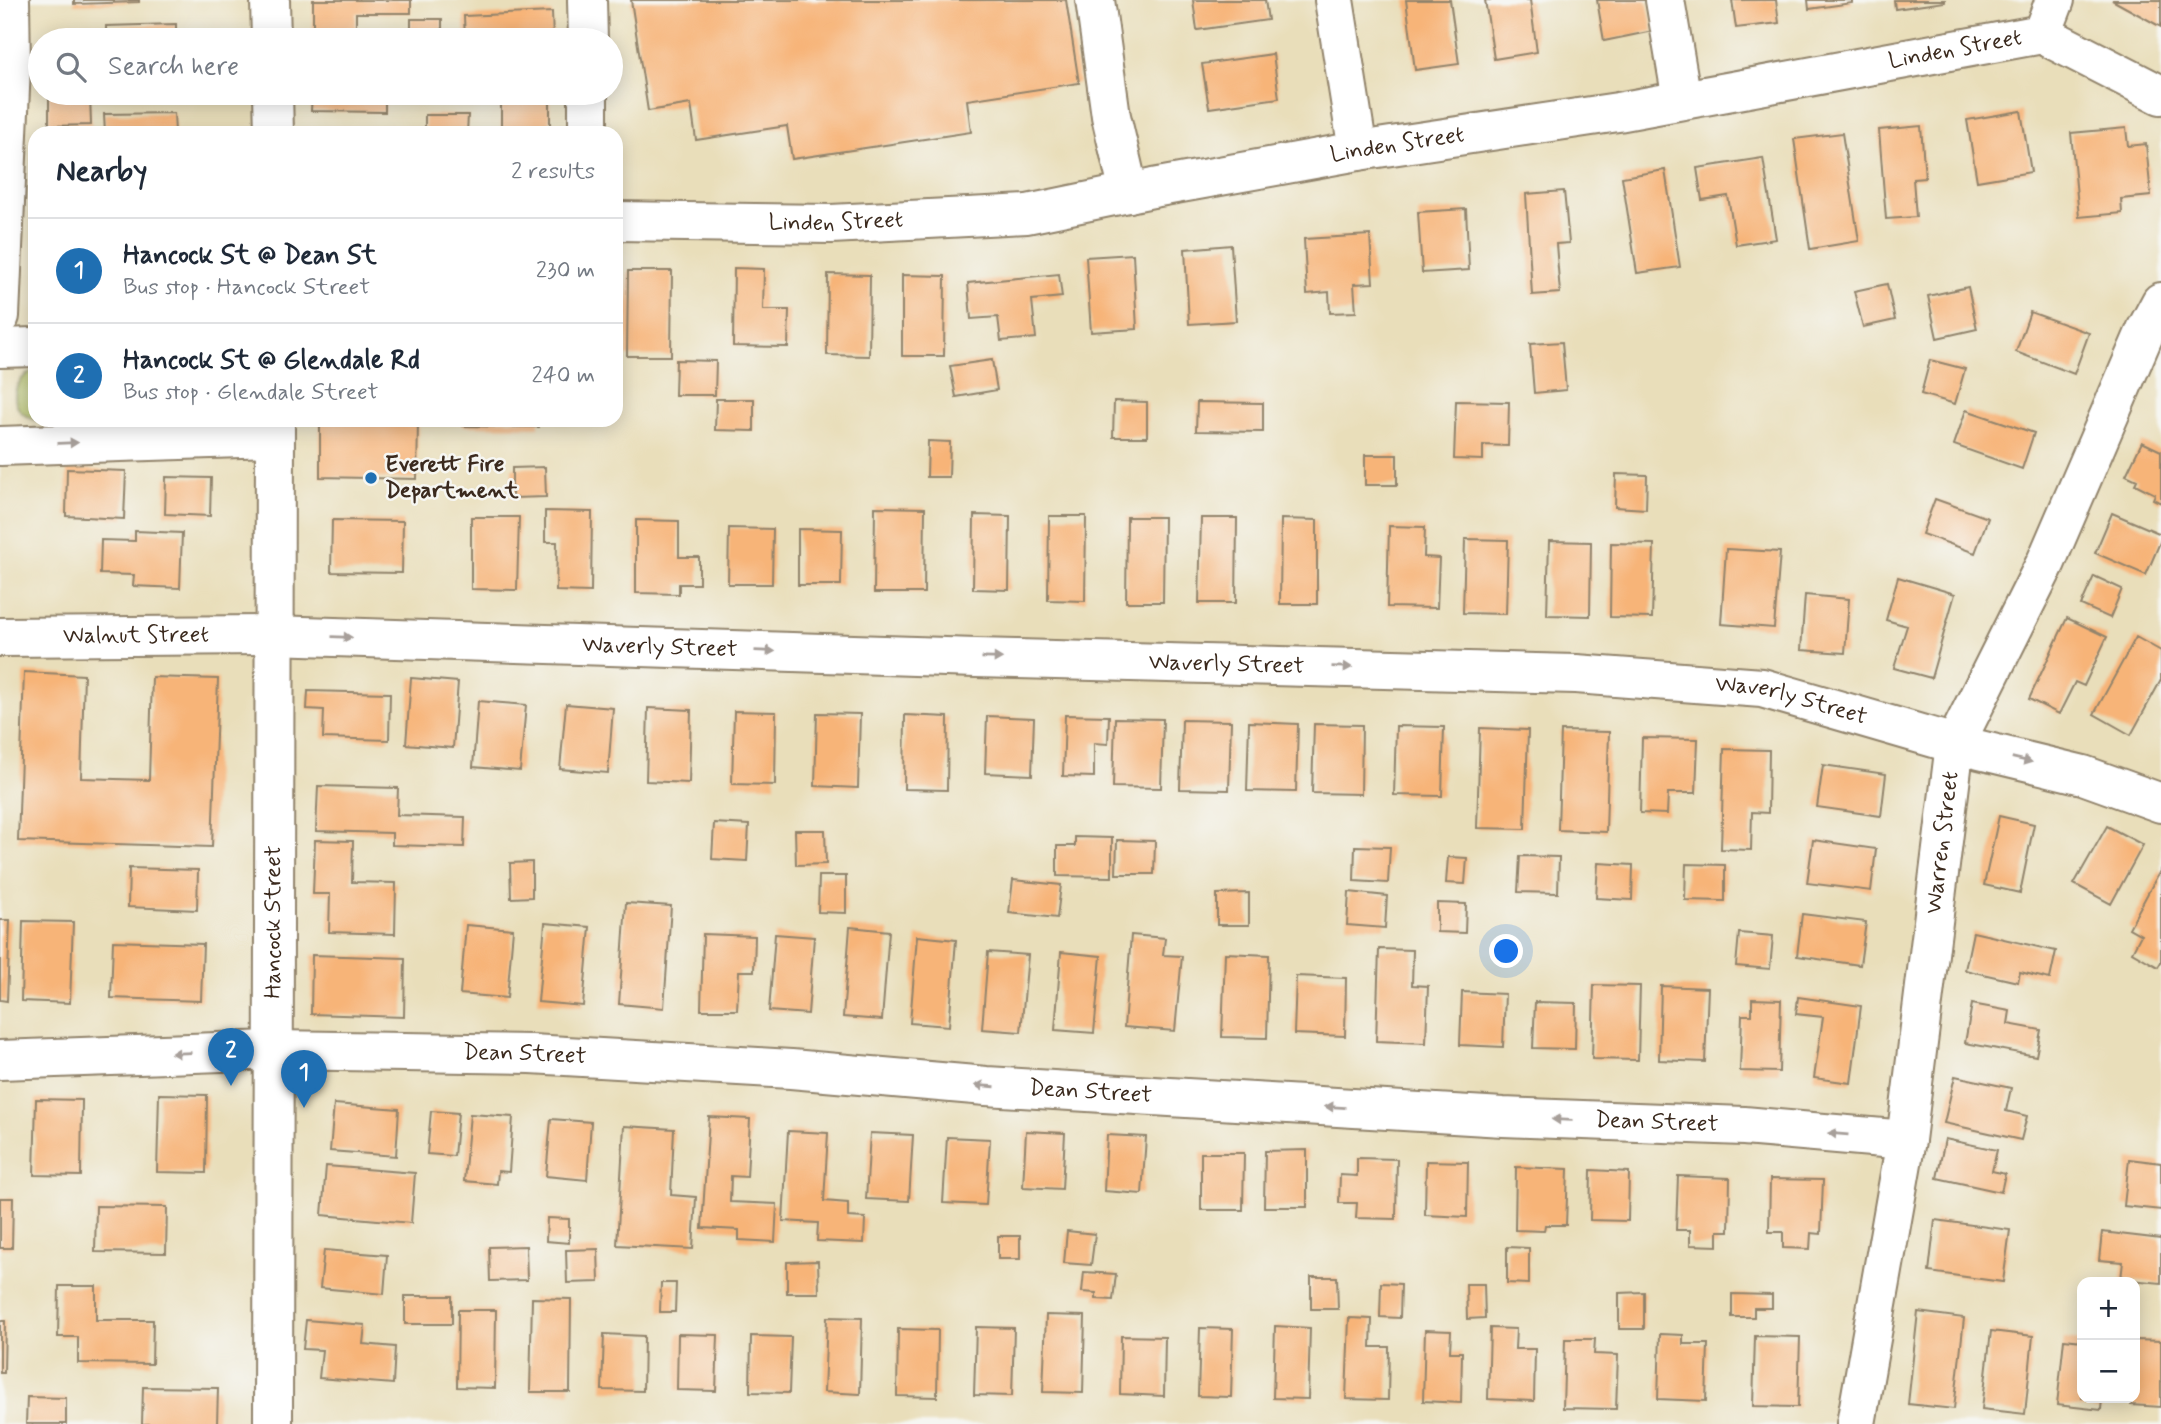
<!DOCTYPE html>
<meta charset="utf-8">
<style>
body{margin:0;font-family:Mynerve,sans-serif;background:#f6f6f7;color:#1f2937}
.controls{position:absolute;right:21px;bottom:21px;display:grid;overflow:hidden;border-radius:14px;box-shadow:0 4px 18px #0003}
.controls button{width:63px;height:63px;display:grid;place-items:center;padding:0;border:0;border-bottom:2px solid #e0e1e3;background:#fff;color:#1f2937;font:35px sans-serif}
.you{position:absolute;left:1507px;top:952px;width:24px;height:24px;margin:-18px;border:5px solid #fff;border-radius:50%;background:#1a73e8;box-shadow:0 0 0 10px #1a73e833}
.badge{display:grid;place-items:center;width:46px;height:46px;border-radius:50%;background:#1f6fb2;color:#fff;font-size:23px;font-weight:700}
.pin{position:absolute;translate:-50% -58px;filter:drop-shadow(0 2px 4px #0008)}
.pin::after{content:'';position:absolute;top:37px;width:24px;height:21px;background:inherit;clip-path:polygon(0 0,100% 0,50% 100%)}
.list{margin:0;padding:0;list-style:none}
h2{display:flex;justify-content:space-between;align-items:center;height:91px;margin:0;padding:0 28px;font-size:30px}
h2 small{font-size:23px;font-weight:400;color:#747a83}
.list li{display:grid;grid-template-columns:46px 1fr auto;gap:21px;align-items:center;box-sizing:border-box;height:105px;padding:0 28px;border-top:2px solid #e0e1e3}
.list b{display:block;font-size:26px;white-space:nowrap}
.list p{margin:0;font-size:23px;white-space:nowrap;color:#747a83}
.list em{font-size:23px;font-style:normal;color:#747a83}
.icon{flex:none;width:38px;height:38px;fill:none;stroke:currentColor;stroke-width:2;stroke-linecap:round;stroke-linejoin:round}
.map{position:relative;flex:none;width:2161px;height:1424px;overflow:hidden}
.search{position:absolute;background:#fff;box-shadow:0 4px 18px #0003;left:28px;top:28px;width:595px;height:77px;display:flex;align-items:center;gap:18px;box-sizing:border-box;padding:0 24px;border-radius:38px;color:#747a83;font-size:26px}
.panel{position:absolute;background:#fff;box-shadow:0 4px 18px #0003;left:28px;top:126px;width:595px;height:301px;border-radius:21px}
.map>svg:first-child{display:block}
</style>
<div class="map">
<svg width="2161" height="1424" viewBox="0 0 2161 1424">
<rect width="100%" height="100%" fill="#f6f6f2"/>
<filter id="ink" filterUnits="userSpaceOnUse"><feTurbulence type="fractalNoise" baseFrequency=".0143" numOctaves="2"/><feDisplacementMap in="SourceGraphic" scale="14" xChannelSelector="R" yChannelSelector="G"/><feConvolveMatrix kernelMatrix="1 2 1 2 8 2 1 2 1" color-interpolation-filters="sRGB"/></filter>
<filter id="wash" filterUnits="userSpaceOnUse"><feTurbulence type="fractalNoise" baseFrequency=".00686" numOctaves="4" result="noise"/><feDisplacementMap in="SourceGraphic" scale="28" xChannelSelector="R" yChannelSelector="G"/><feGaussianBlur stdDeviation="1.57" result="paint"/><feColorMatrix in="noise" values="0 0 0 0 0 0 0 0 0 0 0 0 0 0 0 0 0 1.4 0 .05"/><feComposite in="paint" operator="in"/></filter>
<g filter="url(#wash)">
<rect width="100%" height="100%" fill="#e9deba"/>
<path fill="#afbc5e" stroke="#75733e" stroke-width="2" d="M35 370V420H38C8 415 8 381 35 370Z"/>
<g id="blocks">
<path fill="#f7b478" d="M74 0H139V2L74 4Z
M313 0H411V13H356V32L313 31Z
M631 0H1066L1079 83 967 100 971 132 792 159 787 126 696 140 691 104 648 111Z
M1193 0H1265L1268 20 1197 30Z
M1406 0H1450L1459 64 1415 70Z
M1485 0H1530L1537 52 1494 59Z
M1597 0H1647L1653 31 1604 41Z
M1732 0H1776L1779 23 1736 28Z
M1808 0H1852V3L1809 9Z
M1894 0H1945V2L1895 9Z
M2112 0H2161V27Z
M552 12 553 40H465L464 16Z
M411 19H442V40H411Z
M176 24V40H106V26Z
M1273 54 1279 98 1209 108 1202 64Z
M49 93H90L91 125 49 126Z
M312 93H385V112L311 111Z
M501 97 550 98V133H501Z
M2021 111 2031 172 1977 181 1967 120Z
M174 113 175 133H105L104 114Z
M425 115H468L467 133H425Z
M1921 126 1925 178 1913 179 1916 217 1886 219 1879 130Z
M2126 128 2128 146 2146 144 2151 196 2121 199 2122 213 2079 217 2071 133Z
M1842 133 1859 241 1810 249 1794 139Z
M1763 158 1776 239 1736 245 1728 196 1702 200 1697 168Z
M1665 170 1680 267 1637 273 1622 177Z
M1564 191 1569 243 1556 244 1560 293 1532 295 1526 194Z
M1466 209 1469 270 1422 273 1418 212Z
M1370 235 1373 283 1354 284 1356 312 1330 313 1329 292 1307 294 1304 239Z
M1231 245 1236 321 1189 324 1185 249Z
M1133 254 1137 329 1091 332 1086 257Z
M734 268 764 269 763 310H789L788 347 733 346Z
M628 271H672L671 356H627Z
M828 274 870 275 869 356 827 355Z
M1059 274 1062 297 1032 300 1036 338 1001 341 998 317 971 319 968 283Z
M902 275 945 276 944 356H902Z
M1887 284 1895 320 1863 327 1854 291Z
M1968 287 1977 329 1937 338 1928 296Z
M2030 312 2089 333 2074 374 2016 352Z
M1562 342 1566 390 1534 393 1530 344Z
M676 360 716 361 715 395H675Z
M992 360 997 390 956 397 950 366Z
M1930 360 1965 369 1955 404 1921 394Z
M716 399H754V431L715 430Z
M1114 401 1147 402V437H1113Z
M1456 401 1509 402 1508 446 1483 445V460L1454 459Z
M1197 402 1263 403V432L1196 431Z
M1966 410 2034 433 2022 469 1954 445Z
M320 420H418L417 479 320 477Z
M463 420H539V427L463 426Z
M928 441 950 442 949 477H927Z
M2142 442 2161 451V503L2153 499 2155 494 2135 484 2137 480 2126 475Z
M1365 455H1397V485H1365Z
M545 467 546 497 512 498V468Z
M67 469 126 471 124 519 66 516Z
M1616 474 1647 475 1646 509 1615 507Z
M166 477 211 478 210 516 165 514Z
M1935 499 1988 518 1975 553 1922 534Z
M875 507 925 508 924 593H874Z
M545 511 592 512 591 592 556 591 557 542H545Z
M2112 513 2161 534V540L2146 575 2095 553Z
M974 515 1010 516 1009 590 973 589Z
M1049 516H1086L1085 601 1048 600Z
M471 517H519L517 590 471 589Z
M1127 517H1164L1163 602H1126Z
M1201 518H1237L1236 603H1199Z
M1281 519 1317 520V604H1280Z
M332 520 403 521 402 573 331 572Z
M636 520 679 521V557H699V584H679V594L636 593Z
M1389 526 1425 527 1424 557 1439 558 1437 608 1387 607Z
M729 528 773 529 772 584H728Z
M798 529 842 530 841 585H798Z
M135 531 182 533 180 588 133 586 134 575 100 574 101 540 135 541Z
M1465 539 1508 540 1506 614 1463 613Z
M1549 541 1591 542 1590 616 1547 615Z
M1611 543 1654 544 1652 618 1610 617Z
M1726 549 1780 552 1774 628 1721 624Z
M2094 576 2122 589 2110 618 2081 605Z
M1898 577 1955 594 1931 678 1894 668 1907 626 1886 620Z
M1805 595 1849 599 1845 653 1801 650Z
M2067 618 2107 637 2084 686 2075 682 2059 714 2029 699Z
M2136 637 2161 651V680L2131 735 2094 714Z
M24 672 84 675 81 778 149 780 152 677 218 679 212 847 18 841Z
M411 678 458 682 453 748 406 744Z
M308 691 390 693 389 740 323 738 324 710 307 709Z
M478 701 526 705 520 771 473 767Z
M566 704 613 708 608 773 560 769Z
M648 708 691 710 689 783 646 781Z
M734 711 776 712 775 785 732 784Z
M817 713 860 714 858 788 815 786Z
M905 715 948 717 947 790 904 789Z
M1065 715 1109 716 1108 744 1094 743V777L1063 776Z
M987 716 1034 718 1032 775 985 773Z
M1115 718 1163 719 1161 788 1113 787Z
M1182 720 1231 721 1229 790 1180 789Z
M1249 722 1298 724 1296 792 1247 791Z
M1314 724 1362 725 1361 794 1312 793Z
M1396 726 1444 727 1442 796 1394 795Z
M1480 728 1528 730 1525 829 1477 828Z
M1561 731 1609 732 1606 832 1558 830Z
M1642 738 1698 739 1696 793H1668L1667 814 1640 813Z
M1724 749 1769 750 1768 813 1752 812 1751 850 1721 849Z
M1823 765 1886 774 1881 816 1817 807Z
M318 786 398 788 397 815 465 817 464 847 392 845V833L316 831Z
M1999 816 2034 824 2020 893 1984 885Z
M714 823 749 825 747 861 712 859Z
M2107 826 2143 845 2111 904 2074 884Z
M795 830H825L826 864 796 865Z
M1075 837 1112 838V877L1057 876V846H1075Z
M315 840 353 841 352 882 396 883 395 934 329 932 330 894H313Z
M1117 840 1155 841 1154 874H1116Z
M1813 840 1876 849 1871 891 1807 883Z
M1355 846 1390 847 1388 883 1354 881Z
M1520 856 1559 857 1558 893 1518 892Z
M1448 857 1467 858 1465 884 1446 883Z
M532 862V897L511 898 510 863Z
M1598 863 1633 865 1632 900 1596 898Z
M1686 864 1725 865V901L1685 900Z
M129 868 198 870 197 910 128 907Z
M2161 869V962L2158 967 2132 952 2141 935 2129 928Z
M819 876H846V913L818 912Z
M1013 880 1061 885 1057 918 1009 913Z
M1349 892 1387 896 1385 928 1347 925Z
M1249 893V925H1217V894Z
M626 903 671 906 664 1008 619 1004Z
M1437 903 1466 904 1465 933 1437 932Z
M1802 914 1866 922 1860 965 1797 956Z
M0 920H10L7 1001 0 1000Z
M23 921 73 922 70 1003 21 1001Z
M545 923 590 927 583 1006 538 1002Z
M466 925 513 929 507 998 460 994Z
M850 927 889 931 882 1020 843 1017Z
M1973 932 2056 951 2050 979 2020 972 2018 982 1965 970Z
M1739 933 1773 936 1770 969 1736 966Z
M703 934 755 936 754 971H739L737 1010H701Z
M775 934 814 937 808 1014 769 1011Z
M1131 935 1165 938 1163 955 1182 956 1175 1031 1124 1027Z
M917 936 956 940 949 1026 910 1023Z
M113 941 203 944 201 1001 111 998Z
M1379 949 1413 950 1412 985 1428 986 1426 1043 1376 1041Z
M988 952 1028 955 1021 1032 982 1029Z
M1061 952 1101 956 1094 1033 1055 1030Z
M1225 953 1269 955 1267 1038 1222 1037Z
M312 955 405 958 404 1017 311 1014Z
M1296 976 1346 978 1345 1036 1294 1034Z
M1594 985 1640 986 1638 1060 1592 1059Z
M1661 986 1708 988 1705 1062 1659 1060Z
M1462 992 1505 994 1503 1047 1460 1045Z
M1798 997 1861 1006 1851 1083 1814 1078 1823 1017 1796 1014Z
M1752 999 1781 1000 1779 1072 1740 1071 1742 1015H1752Z
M1535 1002 1576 1003 1575 1049 1533 1048Z
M1972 1004 2010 1011 2008 1024 2041 1030 2036 1056 1965 1043Z
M1955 1076 2011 1088 2006 1111 2027 1116 2021 1140 1944 1123Z
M159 1094 207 1095 206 1173 157 1172Z
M36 1099 82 1100 81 1176 34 1175Z
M334 1104 399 1109 396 1156 330 1151Z
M431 1111 458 1113 454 1156 427 1154Z
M470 1114 513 1117 509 1172 498 1171 497 1184 464 1181Z
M709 1117 750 1119 747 1177 731 1176 730 1202 777 1204 775 1242 739 1240V1230L702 1228Z
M551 1119 591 1122 587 1180 546 1176Z
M624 1126 674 1129 671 1195 696 1197 693 1249 617 1245Z
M788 1131 828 1133 824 1201 848 1203V1217L865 1218 864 1243 817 1241 818 1223 783 1221Z
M1026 1131 1065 1133 1062 1189 1023 1187Z
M870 1133 913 1135 909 1201 866 1199Z
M1107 1135 1146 1137 1142 1194 1104 1191Z
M947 1137 990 1139 986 1205 943 1203Z
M1945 1139 1997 1150 1992 1171 2005 1174 2001 1192 1937 1178Z
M1307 1150V1207H1264L1265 1151Z
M1201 1153H1244L1243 1210H1201Z
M1357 1158 1397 1159 1396 1219 1356 1218 1357 1203H1339L1340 1175 1357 1176Z
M2129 1159 2161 1163V1210L2124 1206Z
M1426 1161 1468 1162 1467 1217 1425 1215Z
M326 1166 415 1173 411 1223 322 1215Z
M1516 1167 1568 1169 1566 1225H1545L1544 1231 1515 1230Z
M1591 1170 1629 1172 1628 1221 1590 1220Z
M1678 1176 1730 1178 1729 1231H1718V1246L1690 1245V1230H1676Z
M1770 1179 1823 1180 1821 1234 1811 1233 1810 1249 1783 1248V1232H1769Z
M0 1198H13L12 1248H0Z
M96 1206 167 1207 166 1253 95 1252Z
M547 1218 569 1219V1243L546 1241Z
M1935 1220 2010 1230 2003 1282 1929 1272Z
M1067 1231 1095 1234 1091 1265 1064 1263Z
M2102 1232 2161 1239V1283L2121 1279 2123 1262 2099 1260Z
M998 1236H1020V1259H998Z
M526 1246 527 1280 490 1281 489 1247Z
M1507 1247 1529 1248V1284L1507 1283Z
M598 1249 599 1282 567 1283 566 1250Z
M324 1250 387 1255 384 1294 320 1288Z
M818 1261 819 1293H787V1262Z
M1084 1272 1116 1274 1113 1300 1096 1299V1293L1082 1292Z
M1311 1277H1337L1338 1309H1311Z
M661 1283H676L675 1312H660Z
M1381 1283 1401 1284 1400 1318 1380 1317Z
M1466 1284H1484L1485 1318 1467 1319Z
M59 1286H96V1320H153L152 1364 78 1363V1337H58Z
M1644 1292V1329H1619V1293Z
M1732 1294 1772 1295V1308H1754V1317H1732Z
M405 1296H452V1324H405Z
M532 1298 571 1299 570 1392H530Z
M458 1310H496L495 1388 457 1387Z
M1918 1312 1964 1318 1954 1409 1908 1404Z
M1046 1315 1085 1316 1083 1393 1043 1392Z
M827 1317 862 1318 860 1394 824 1392Z
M1349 1318 1372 1319 1371 1347H1389L1388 1400 1346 1399Z
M306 1320 365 1325 363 1344 395 1347 393 1384 319 1378 322 1350 303 1349Z
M0 1321H5L4 1373H0Z
M1275 1326 1310 1328 1308 1399 1273 1398Z
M976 1327 1014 1328 1012 1396 974 1395Z
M1200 1328 1233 1329 1231 1397 1198 1396Z
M1490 1328 1516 1329 1515 1349H1535L1534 1401 1488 1399Z
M898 1329 938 1330 937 1397 897 1396Z
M1425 1330 1451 1331 1450 1352H1462L1461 1403 1423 1401Z
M1991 1331 2033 1336 2025 1414 1982 1409Z
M604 1334 644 1336 643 1391 602 1390Z
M678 1334 718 1335 716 1391 677 1390Z
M1660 1334 1683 1335V1344H1708L1706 1401 1658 1399Z
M751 1336 791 1337 789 1393 750 1392Z
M1121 1336 1165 1337 1164 1396 1120 1394Z
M1755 1336 1800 1337 1798 1407 1753 1406Z
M1565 1339H1595L1594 1354 1618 1355 1616 1409 1563 1408Z
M2064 1339 2082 1341V1398H2102L2101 1410 2057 1405Z
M2135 1340 2161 1341V1407L2131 1405V1398H2135Z
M143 1387 218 1388 217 1424H142Z
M27 1397 66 1398V1424H26Z"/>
</g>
</g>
<g filter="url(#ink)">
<use href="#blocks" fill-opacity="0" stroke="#92846c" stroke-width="2"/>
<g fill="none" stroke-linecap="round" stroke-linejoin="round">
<defs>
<g id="minor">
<path d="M270 0 271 40"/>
<path d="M587 0 588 40"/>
<path d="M1095 0 1111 116 1129 193"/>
<path d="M1334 0 1358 151"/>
<path d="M1665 0 1682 100"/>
<path d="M2042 34 2055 0"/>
<path d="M273 93 274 133"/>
<path d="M588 93V133"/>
<path id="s1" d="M616 221 831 224 1027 214 1153 188 1358 151 1618 112 2042 34 2161 95"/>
<path d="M0 316 11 66 10 0"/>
<path d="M0 348 35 347"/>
<path d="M0 446 274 437"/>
<path id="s2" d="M0 637 273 635 976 658 1576 674 1762 688 1955 744 2083 775 2161 803"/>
<path id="s3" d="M0 1060 274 1050 531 1054 791 1069 986 1086 1503 1117 1744 1126 1906 1140"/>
<path id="s4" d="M273 1424 275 420"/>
<path id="s5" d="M1856 1424 1906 1140 1955 744 2046 562 2146 330 2161 302"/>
</g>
</defs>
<use href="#minor" stroke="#92846c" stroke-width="42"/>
<use href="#minor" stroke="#fff" stroke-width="38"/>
</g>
<defs><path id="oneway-solid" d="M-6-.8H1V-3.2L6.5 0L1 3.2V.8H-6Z" transform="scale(1.75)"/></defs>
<g fill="#a79f9a">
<use href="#oneway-solid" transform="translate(68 443) rotate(-2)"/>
<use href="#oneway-solid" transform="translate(342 637) rotate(2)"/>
<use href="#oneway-solid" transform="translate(765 651) rotate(2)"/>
<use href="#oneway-solid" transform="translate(992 658) rotate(1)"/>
<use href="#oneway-solid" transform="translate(1342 667) rotate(2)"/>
<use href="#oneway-solid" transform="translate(2022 760) rotate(13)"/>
<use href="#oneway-solid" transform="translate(181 1053) rotate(178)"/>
<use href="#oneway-solid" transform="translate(985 1086) rotate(-176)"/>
<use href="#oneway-solid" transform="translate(1335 1107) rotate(-177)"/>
<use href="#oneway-solid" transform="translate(1562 1120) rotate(-178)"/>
<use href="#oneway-solid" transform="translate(1838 1134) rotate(-175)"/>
</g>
</g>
<circle fill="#1f6fb2" stroke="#f6f6f2" stroke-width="2.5" cx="371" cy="478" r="7"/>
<g text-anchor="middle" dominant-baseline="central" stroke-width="5" stroke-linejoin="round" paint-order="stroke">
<g font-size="23" fill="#3b2a1e" stroke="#f6f6f2">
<text stroke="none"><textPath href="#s1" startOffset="1354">Linden Street</textPath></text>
<text stroke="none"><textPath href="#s1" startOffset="788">Linden Street</textPath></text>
<text stroke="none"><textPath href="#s1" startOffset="220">Linden Street</textPath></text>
<text stroke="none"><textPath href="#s2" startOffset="136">Walnut Street</textPath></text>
<text stroke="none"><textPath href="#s2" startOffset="660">Waverly Street</textPath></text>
<text stroke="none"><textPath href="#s2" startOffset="1227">Waverly Street</textPath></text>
<text stroke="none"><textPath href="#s2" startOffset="1794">Waverly Street</textPath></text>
<text stroke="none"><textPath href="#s5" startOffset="588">Warren Street</textPath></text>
<text stroke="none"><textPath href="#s4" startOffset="502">Hancock Street</textPath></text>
<text stroke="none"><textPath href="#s3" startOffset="525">Dean Street</textPath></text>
<text stroke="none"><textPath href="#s3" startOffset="1092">Dean Street</textPath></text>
<text stroke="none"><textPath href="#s3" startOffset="1659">Dean Street</textPath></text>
</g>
<g font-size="23" font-weight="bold" fill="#3b2a1e" stroke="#f6f6f2" text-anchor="start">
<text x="385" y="465">Everett Fire<tspan x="385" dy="26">Department</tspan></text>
</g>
</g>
</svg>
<div class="controls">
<button>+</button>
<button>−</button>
</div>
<div class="you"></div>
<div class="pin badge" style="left:304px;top:1108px">1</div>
<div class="pin badge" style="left:231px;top:1086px">2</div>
<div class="search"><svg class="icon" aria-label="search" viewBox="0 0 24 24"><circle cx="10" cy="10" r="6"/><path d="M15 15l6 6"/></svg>Search here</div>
<section class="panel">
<h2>Nearby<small>2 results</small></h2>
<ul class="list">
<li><span class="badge">1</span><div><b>Hancock St @ Dean St</b><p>Bus stop · Hancock Street</p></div><em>230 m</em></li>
<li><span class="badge">2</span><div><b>Hancock St @ Glendale Rd</b><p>Bus stop · Glendale Street</p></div><em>240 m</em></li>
</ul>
</section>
</div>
